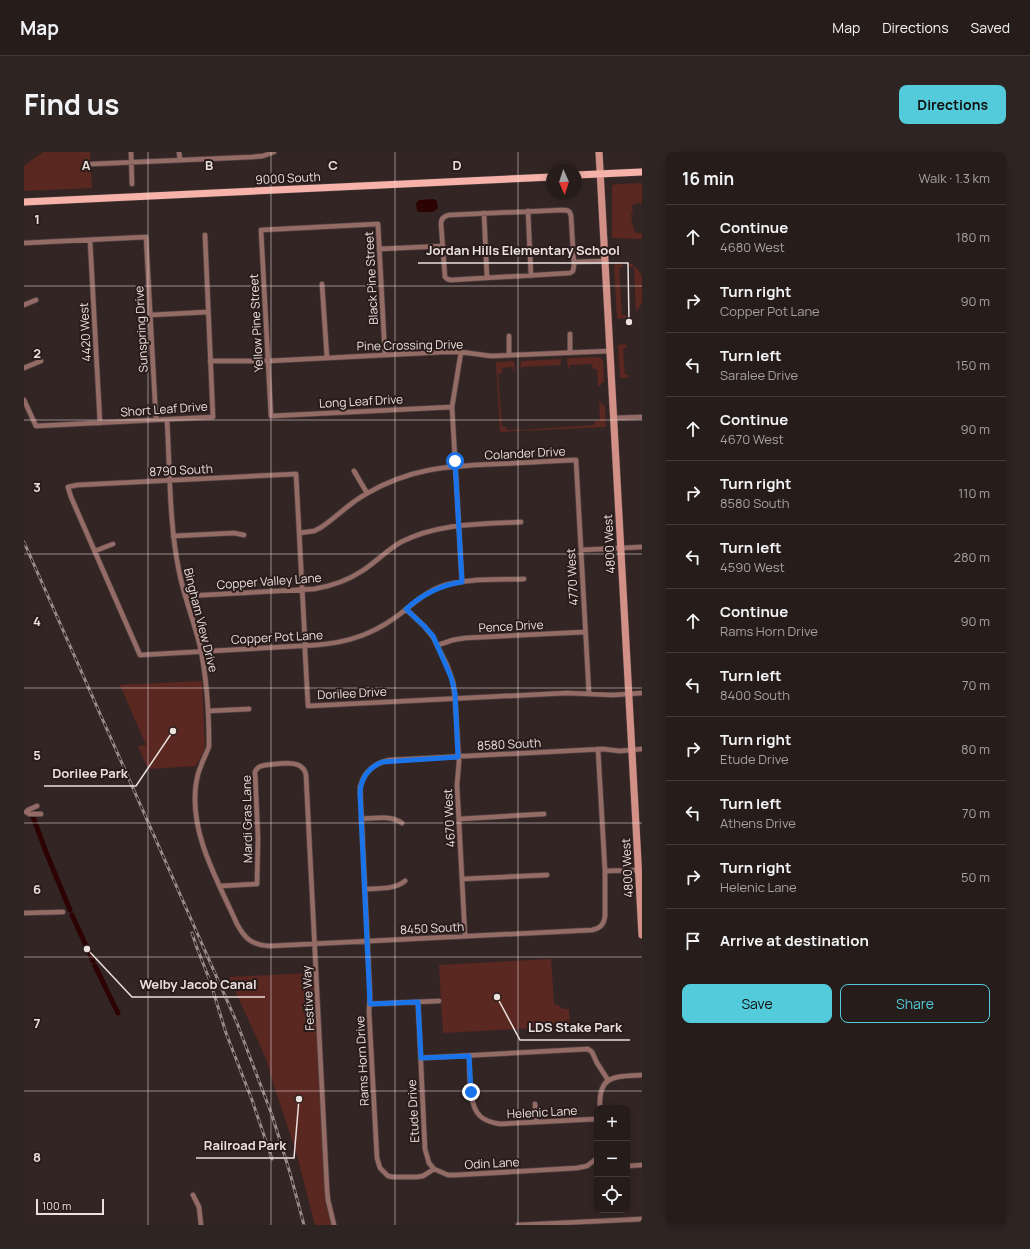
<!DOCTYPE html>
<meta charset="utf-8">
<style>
body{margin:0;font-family:Manrope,sans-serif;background:#2e2523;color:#f1f3f6}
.controls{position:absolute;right:12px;bottom:12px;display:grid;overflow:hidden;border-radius:8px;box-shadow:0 2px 10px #0003}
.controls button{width:36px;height:36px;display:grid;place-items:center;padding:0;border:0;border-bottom:1px solid #423a39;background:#261c1a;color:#f1f3f6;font:20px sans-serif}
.compass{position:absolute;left:522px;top:12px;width:36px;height:36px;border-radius:50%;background:#261c1a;box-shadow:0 2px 10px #0003;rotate:177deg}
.scale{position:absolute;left:12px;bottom:10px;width:68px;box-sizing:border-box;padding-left:4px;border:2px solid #eae0de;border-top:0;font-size:11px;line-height:14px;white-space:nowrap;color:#eae0de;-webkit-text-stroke:3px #291c1a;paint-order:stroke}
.stop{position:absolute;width:12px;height:12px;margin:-9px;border:3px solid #1a73e8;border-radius:50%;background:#fff}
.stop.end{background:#1a73e8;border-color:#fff;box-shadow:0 1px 4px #0008}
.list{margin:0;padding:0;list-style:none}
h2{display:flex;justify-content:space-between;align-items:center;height:52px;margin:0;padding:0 16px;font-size:17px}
h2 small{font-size:13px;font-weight:400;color:#a4a1a2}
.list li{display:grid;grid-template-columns:26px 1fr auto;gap:12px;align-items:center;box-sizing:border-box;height:64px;padding:0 16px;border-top:1px solid #423a39}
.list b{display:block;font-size:15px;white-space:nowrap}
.list p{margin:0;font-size:13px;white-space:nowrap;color:#a4a1a2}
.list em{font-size:13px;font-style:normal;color:#a4a1a2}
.actions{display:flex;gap:8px;padding:12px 16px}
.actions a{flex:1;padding:9px 0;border:1px solid #53cbdb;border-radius:8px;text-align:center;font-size:14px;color:#53cbdb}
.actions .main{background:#53cbdb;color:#111}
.icon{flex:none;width:22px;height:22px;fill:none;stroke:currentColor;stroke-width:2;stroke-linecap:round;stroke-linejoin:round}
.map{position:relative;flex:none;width:618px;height:1073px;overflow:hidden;border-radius:8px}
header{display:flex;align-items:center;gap:24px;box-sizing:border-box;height:56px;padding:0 20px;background:#261c1a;border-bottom:1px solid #423a39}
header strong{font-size:19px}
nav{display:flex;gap:22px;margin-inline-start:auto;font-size:14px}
.intro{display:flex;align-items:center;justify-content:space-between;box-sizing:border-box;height:96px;padding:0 24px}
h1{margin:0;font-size:28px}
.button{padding:10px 18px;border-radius:8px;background:#53cbdb;color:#111;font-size:14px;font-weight:700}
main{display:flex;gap:24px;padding:0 24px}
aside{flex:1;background:#261c1a;border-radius:8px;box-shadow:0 2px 10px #0003}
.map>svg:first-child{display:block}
</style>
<header>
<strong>Map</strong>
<nav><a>Map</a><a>Directions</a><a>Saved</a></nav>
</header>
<div class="intro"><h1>Find us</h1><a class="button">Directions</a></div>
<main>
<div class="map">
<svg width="618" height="1073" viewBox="0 0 618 1073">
<rect width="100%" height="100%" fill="#332523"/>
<path fill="#5b2721" d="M19 0H66L68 36 0 39V14Z
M618 31V51L610 52 608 54 609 60 607 62 608 71 609 73 610 79 612 81H618V87L588 86V35L590 32 592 33 593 32Z
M598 112 599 115 595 116 598 163H602V166L593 167 590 114V113Z
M608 112 614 118 618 124V151L612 160 610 115H605V112Z
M601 192 604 195 599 196 601 222 605 223 603 226H596V223L594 196V193Z
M575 205 579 208 580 230H578L576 234H574L573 217H569L568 212 546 213 545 217 544 216 543 206Z
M537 207 536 217 535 213 497 215V218H496L497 209Z
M490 209 491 219 489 218V215L478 216V221L474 222 478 275H482L483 278 495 277 496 278 570 273 571 269H576L575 250H577V252L581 254 582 275 476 280 472 210Z
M178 529 181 592 180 599 172 614 124 617 114 594 122 593 96 533Z
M527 807 530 852 534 853 539 857H545L546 874 419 881 415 813Z
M290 821 301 1039 302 1048 308 1073H291L272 1000 248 928 243 909 205 825Z"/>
<path fill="#2c0202" d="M410 47 413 49 414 56 409 60H395L393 59 392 51 395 48Z"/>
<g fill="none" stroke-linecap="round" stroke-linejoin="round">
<path stroke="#2c0202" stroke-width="5" d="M9 665 22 700 46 758
M48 763 69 809
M71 814 94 861"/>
<defs>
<path id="street" d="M107 0 108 32
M155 0 156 8
M68 12 228 5 239 4 250 0
M538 58C543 58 546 58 547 64L550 113 549 119 546 121 427 128 423 127 421 125 417 72C417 67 420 64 425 63Z
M504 59 507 124
M460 61 463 126
M66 88 76 271
M0 91 122 85 132 268
M355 97 419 94
M550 110 581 109
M298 132 303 206
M0 153 12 148
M126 163 184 160
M546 182V201
M485 184V203
M437 200 428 255 438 430
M361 203 354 72 237 78 247 264 428 255
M186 209H244L420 200H437L467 204 586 199
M0 216 17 209
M0 248 12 274 189 265 181 83
M590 266 618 265
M143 268C146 317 145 371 155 419 160 445 170 469 176 494 183 527 185 561 185 594 183 601 179 607 177 614 174 620 173 626 172 632 165 681 194 729 213 772 221 787 228 793 246 794L568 778C577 776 580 772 581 764V719L574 597
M330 319 343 341
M275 381 290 379 296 376C312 366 325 351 342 342 386 316 424 314 472 312 499 311 525 309 552 308L565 542
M149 384 210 381 220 383
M557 398 618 395
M71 399 89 392
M500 427C474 428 438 426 415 435 398 442 387 454 372 465 342 487 312 493 275 494L116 503 47 345 44 335 53 333 272 322 281 490V499L284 554 543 541 589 543 618 541
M161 444 290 437C308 434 323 429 338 419 352 410 363 398 377 390 414 371 456 372 497 370
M382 457 400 474 409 485 423 513 429 530 431 546 435 610 433 633 441 784
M414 493 429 488 441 486 561 480
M184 559 225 557
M13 654 4 658 2 660 5 662H17
M337 667C350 666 367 663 378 671
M435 667 520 662
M581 719 614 718
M438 727 523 723
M197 734 233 732 234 686 231 620C233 615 236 614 242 613 255 612 279 606 282 623L303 1037 304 1048 310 1073
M341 737C354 736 370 738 381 729
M0 761 39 760
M394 850 401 997 405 1011 410 1017
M346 852 415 849
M445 904C446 920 444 953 456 964 461 969 470 971 476 972L573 967
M397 906 564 897 568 900 573 911 584 928
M511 952 512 970
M576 956C574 922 591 925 618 923
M573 1008 572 1007 563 1014 553 1016 432 1023H424L410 1017 399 1024 393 1025H369L364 1024 356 1016 353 1006 345 859 346 843 336 635C340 619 350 611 366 608L579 597 596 599 618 597
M603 1014 618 1013
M169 1043 175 1055 177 1073
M494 1073 618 1067"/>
<path id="secondary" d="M575 0 618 783"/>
<path id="primary" d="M552 23 618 20
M0 50 528 25"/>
</defs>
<use href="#street" stroke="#504341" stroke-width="6"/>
<use href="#secondary" stroke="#504341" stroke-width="8"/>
<use href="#primary" stroke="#504341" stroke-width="8"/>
<use href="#street" stroke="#956b66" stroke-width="4.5"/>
<use href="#secondary" stroke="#d29087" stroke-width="7"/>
<use href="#primary" stroke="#f7b3a9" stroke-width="7"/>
<defs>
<path id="rail" d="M0 390 213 871 248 963 266 1021 280 1073
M168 781 173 796 186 829 202 881 228 948 248 1007"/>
</defs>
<use href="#rail" stroke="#968b89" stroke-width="3"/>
<use href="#rail" stroke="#291c1a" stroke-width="1.5" stroke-dasharray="4.5" stroke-linecap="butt"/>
</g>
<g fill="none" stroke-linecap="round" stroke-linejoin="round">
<path stroke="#1a73e8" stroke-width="5" d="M431 309 438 430C416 433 399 442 382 457L400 474 409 484 427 525 431 541 434 605 358 610C344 616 337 626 336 641L346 852 394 850 397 906 445 904 447 940"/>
</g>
<path fill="none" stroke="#eae0de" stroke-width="1" stroke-opacity="0.55" d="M124 0V1073M247 0V1073M371 0V1073M494 0V1073M0 134H618M0 268H618M0 402H618M0 536H618M0 671H618M0 805H618M0 939H618"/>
<g text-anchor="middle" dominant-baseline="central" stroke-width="4" stroke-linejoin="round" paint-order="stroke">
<g font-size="12" fill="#eae0de" stroke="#291c1a">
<text transform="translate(264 26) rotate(-3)">9000 South</text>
<text transform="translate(347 126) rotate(-93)">Black Pine Street</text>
<text transform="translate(232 171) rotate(-93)">Yellow Pine Street</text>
<text transform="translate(117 177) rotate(-93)">Sunspring Drive</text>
<text transform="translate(61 180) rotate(-93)">4420 West</text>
<text transform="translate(386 193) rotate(-1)">Pine Crossing Drive</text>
<text transform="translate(337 249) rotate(-3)">Long Leaf Drive</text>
<text transform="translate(140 257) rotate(-4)">Short Leaf Drive</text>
<text transform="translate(501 301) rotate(-3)">Colander Drive</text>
<text transform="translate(157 318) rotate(-3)">8790 South</text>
<text transform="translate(585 392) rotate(-93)">4800 West</text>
<text transform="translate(548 425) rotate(-93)">4770 West</text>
<text transform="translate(245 429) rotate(-4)">Copper Valley Lane</text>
<text transform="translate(177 468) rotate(76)">Bingham View Drive</text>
<text transform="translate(487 474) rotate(-3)">Pence Drive</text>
<text transform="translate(253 485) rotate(-3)">Copper Pot Lane</text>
<text transform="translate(328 541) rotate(-3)">Dorilee Drive</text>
<text transform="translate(485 592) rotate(-3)">8580 South</text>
<text transform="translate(425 666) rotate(-93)">4670 West</text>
<text transform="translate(223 667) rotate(-91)">Mardi Gras Lane</text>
<text transform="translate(603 716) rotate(-93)">4800 West</text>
<text transform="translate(408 776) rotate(-3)">8450 South</text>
<text transform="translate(284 846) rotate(-93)">Festive Way</text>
<text transform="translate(338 909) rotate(-93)">Rams Horn Drive</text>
<text transform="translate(389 959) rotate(-93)">Etude Drive</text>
<text transform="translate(518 960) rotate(-3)">Helenic Lane</text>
<text transform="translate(468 1011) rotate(-3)">Odin Lane</text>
</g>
</g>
<g font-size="13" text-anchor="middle" font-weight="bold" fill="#eae0de" stroke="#291c1a" stroke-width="4" stroke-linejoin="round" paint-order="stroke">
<text x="62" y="18">A</text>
<text x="185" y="18">B</text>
<text x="309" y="18">C</text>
<text x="433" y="18">D</text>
<text x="13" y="72">1</text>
<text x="13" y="206">2</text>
<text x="13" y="340">3</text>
<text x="13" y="474">4</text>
<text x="13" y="608">5</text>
<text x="13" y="742">6</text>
<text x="13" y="876">7</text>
<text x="13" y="1010">8</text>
</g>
<path fill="none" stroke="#eae0de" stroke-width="1.5" d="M605 170L604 111H394M149 579L112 634H20M63 797L108 845H241M473 845L496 888H606M275 947L270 1006H172"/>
<g fill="#eae0de" stroke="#291c1a" stroke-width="1.5">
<circle cx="605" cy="170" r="4"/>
<circle cx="149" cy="579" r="4"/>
<circle cx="63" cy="797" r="4"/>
<circle cx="473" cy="845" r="4"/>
<circle cx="275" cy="947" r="4"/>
</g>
<g font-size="13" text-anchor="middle" font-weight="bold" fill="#eae0de" stroke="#291c1a" stroke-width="4" stroke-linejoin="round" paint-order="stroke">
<text x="499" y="103">Jordan Hills Elementary School</text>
<text x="66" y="626">Dorilee Park</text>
<text x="174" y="837">Welby Jacob Canal</text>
<text x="551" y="880">LDS Stake Park</text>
<text x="221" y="998">Railroad Park</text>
</g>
</svg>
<div class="controls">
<button>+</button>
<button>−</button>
<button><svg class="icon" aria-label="locate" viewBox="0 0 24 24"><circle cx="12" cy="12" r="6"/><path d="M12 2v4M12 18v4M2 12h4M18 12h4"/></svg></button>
</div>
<svg class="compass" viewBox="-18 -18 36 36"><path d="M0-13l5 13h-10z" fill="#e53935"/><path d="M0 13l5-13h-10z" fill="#a4a1a2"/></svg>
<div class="scale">100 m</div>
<div class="stop" style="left:431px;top:309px"></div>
<div class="stop end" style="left:447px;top:940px"></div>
</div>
<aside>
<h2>16 min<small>Walk · 1.3 km</small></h2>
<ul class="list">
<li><svg class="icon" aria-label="ahead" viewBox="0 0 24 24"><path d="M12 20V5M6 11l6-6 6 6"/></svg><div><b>Continue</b><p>4680 West</p></div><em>180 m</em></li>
<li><svg class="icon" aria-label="right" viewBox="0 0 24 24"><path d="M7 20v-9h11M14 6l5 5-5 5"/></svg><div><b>Turn right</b><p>Copper Pot Lane</p></div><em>90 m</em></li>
<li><svg class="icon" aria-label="left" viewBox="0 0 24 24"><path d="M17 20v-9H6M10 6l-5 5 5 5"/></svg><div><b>Turn left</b><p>Saralee Drive</p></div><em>150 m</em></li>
<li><svg class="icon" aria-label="ahead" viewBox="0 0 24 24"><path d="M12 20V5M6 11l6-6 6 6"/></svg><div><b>Continue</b><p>4670 West</p></div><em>90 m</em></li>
<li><svg class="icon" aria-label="right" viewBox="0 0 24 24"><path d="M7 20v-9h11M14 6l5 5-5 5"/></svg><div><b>Turn right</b><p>8580 South</p></div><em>110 m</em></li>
<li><svg class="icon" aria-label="left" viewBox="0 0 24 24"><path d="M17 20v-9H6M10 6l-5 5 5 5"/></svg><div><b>Turn left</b><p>4590 West</p></div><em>280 m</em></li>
<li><svg class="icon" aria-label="ahead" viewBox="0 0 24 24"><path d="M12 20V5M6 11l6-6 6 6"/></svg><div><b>Continue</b><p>Rams Horn Drive</p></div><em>90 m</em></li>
<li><svg class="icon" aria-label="left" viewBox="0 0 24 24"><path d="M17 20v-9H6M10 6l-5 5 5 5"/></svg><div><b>Turn left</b><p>8400 South</p></div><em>70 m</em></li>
<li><svg class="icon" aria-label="right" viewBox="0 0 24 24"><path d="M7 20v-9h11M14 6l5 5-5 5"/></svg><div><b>Turn right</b><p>Etude Drive</p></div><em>80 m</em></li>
<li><svg class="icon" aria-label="left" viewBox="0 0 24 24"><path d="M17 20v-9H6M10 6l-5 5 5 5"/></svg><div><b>Turn left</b><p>Athens Drive</p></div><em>70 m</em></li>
<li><svg class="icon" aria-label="right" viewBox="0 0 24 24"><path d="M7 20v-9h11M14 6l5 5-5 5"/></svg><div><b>Turn right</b><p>Helenic Lane</p></div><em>50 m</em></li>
<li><svg class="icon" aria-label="arrive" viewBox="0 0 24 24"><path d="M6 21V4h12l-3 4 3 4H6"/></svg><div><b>Arrive at destination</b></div></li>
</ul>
<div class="actions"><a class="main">Save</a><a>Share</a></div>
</aside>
</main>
